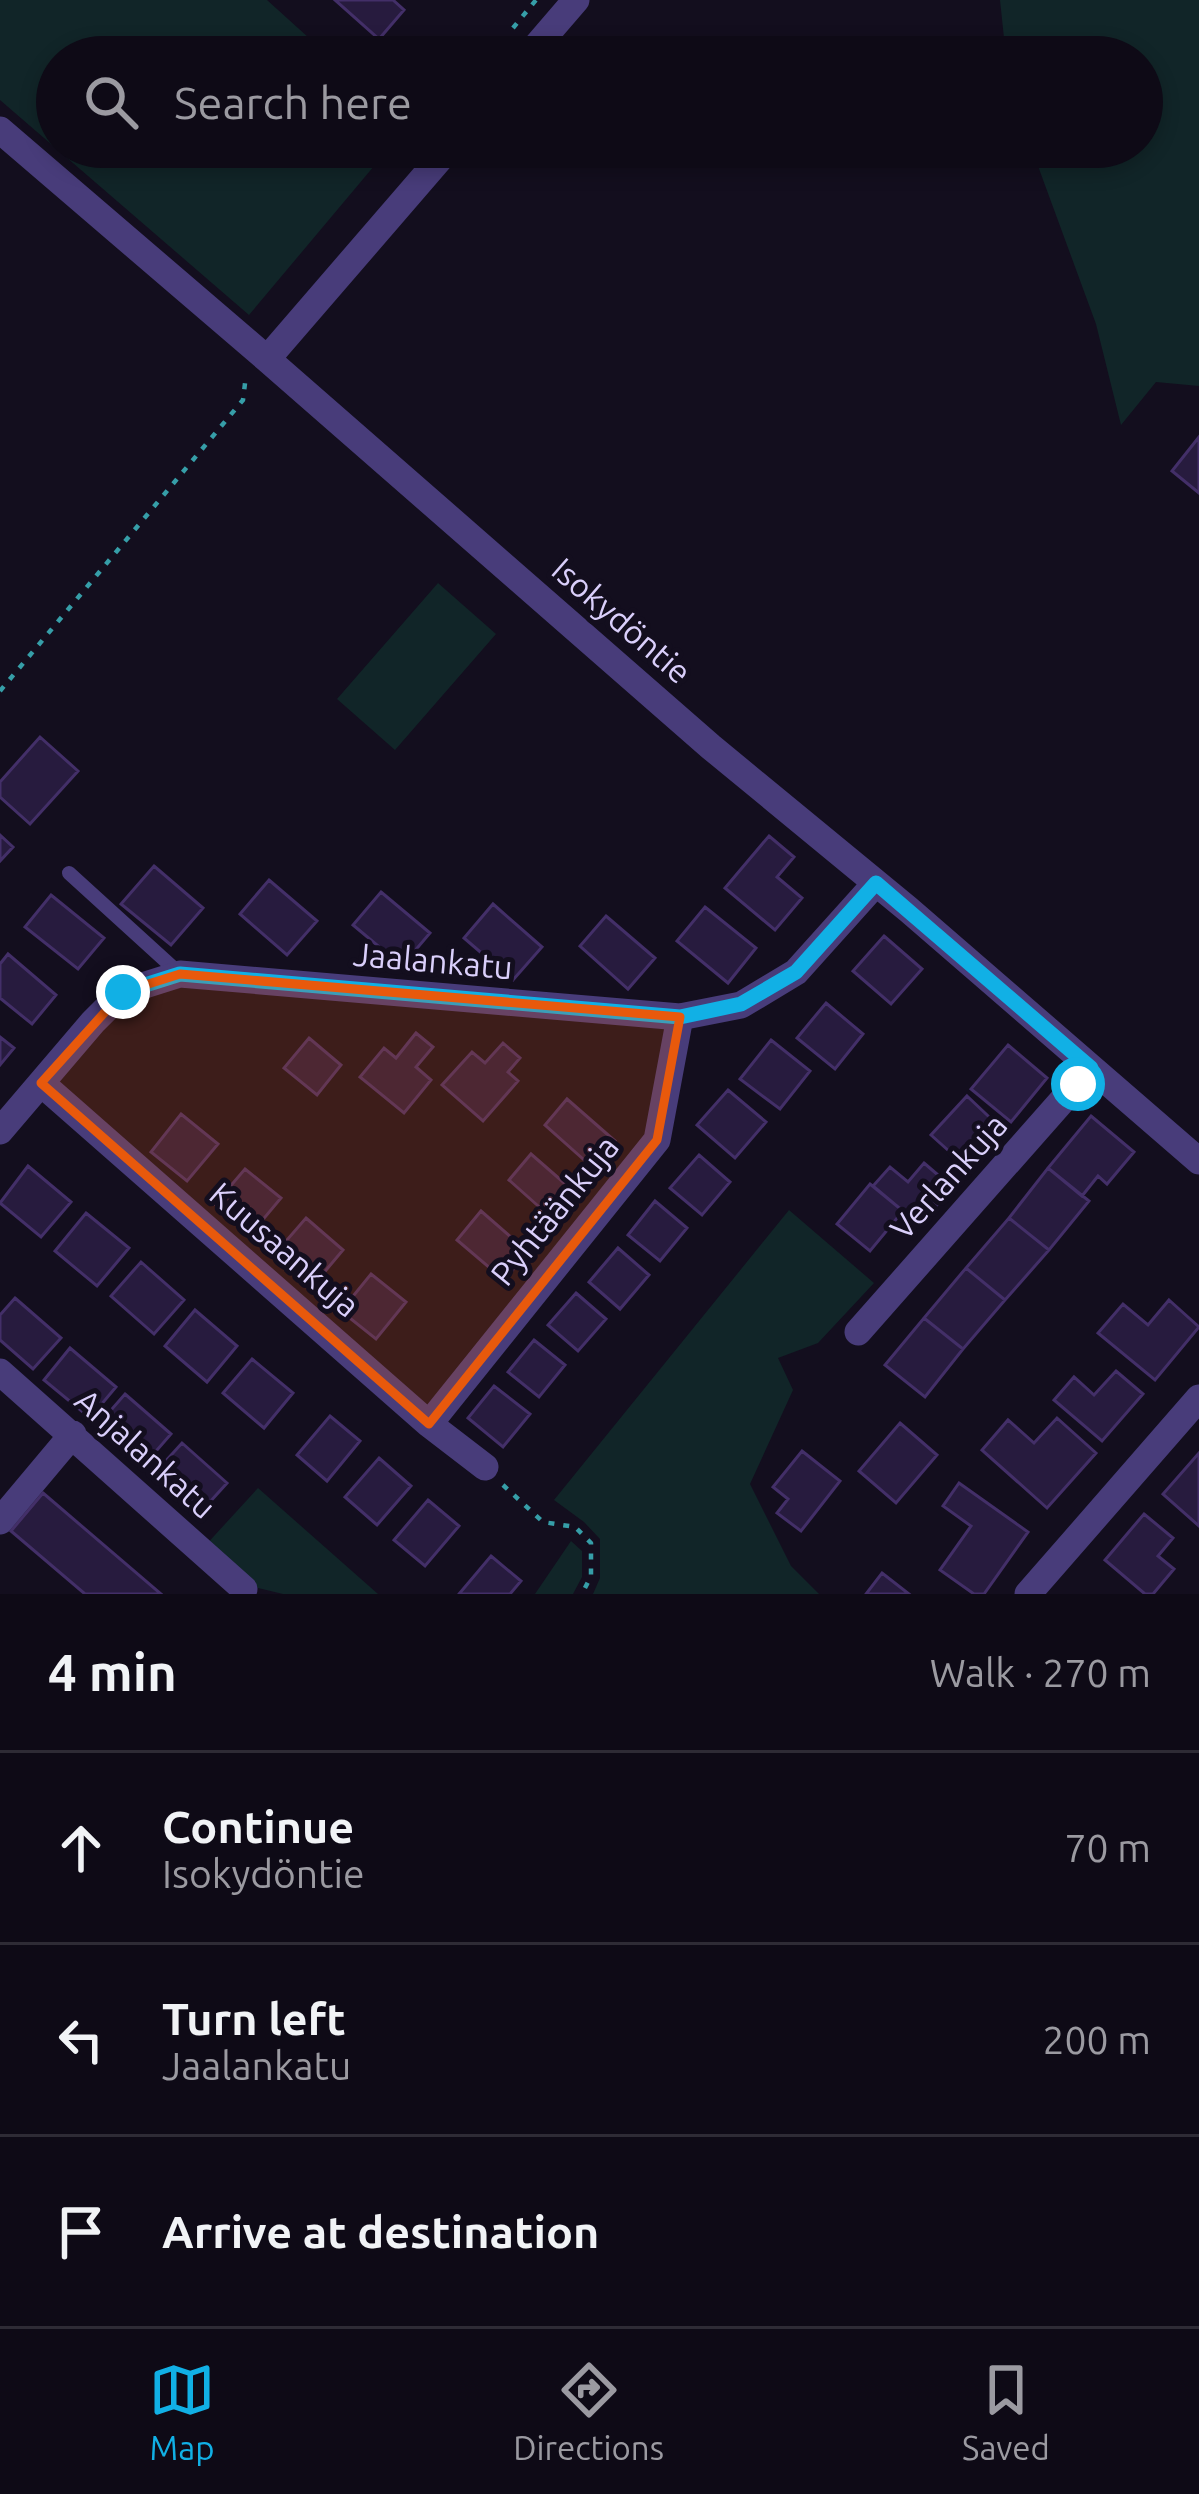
<!DOCTYPE html>
<meta charset="utf-8">
<style>
body{margin:0;font-family:Ubuntu,sans-serif;background:#17131f;color:#f1f3f6}
.stop{position:absolute;width:36px;height:36px;margin:-27px;border:9px solid #11b0e5;border-radius:50%;background:#fff}
.stop.end{background:#11b0e5;border-color:#fff;box-shadow:0 3px 12px #0008}
.list{margin:0;padding:0;list-style:none}
h2{display:flex;justify-content:space-between;align-items:center;height:156px;margin:0;padding:0 48px;font-size:51px}
h2 small{font-size:39px;font-weight:400;color:#9b9aa1}
.list li{display:grid;grid-template-columns:78px 1fr auto;gap:36px;align-items:center;box-sizing:border-box;height:192px;padding:0 48px;border-top:3px solid #2e2b35}
.list b{display:block;font-size:45px;white-space:nowrap}
.list p{margin:0;font-size:39px;white-space:nowrap;color:#9b9aa1}
.list em{font-size:39px;font-style:normal;color:#9b9aa1}
.icon{flex:none;width:66px;height:66px;fill:none;stroke:currentColor;stroke-width:2;stroke-linecap:round;stroke-linejoin:round}
.map{position:relative;flex:none;width:1199px;height:1594px;overflow:hidden}
.search{position:absolute;background:#0e0a16;box-shadow:0 6px 18px #0003;left:36px;right:36px;top:36px;height:132px;display:flex;align-items:center;gap:30px;box-sizing:border-box;padding:0 42px;border-radius:66px;color:#9b9aa1;font-size:45px}
.sheet{height:732px;background:#0e0a16}
nav{display:flex;justify-content:space-around;align-items:center;box-sizing:border-box;height:168px;border-top:3px solid #2e2b35;background:#0e0a16;font-size:33px;color:#9b9aa1}
nav a{display:grid;justify-items:center;gap:6px}
nav .on{color:#11b0e5}
.map>svg:first-child{display:block}
</style>
<div class="map">
<svg width="1199" height="1594" viewBox="0 0 1199 1594">
<rect width="100%" height="100%" fill="#130e1e"/>
<path fill="#112528" d="M0 0H267L330 57H57V147H390L249 315 0 100Z
M1000 0H1199V386L1156 382 1121 425 1096 324 1031 147H1142V57H1006Z
M438 583 496 634 395 750 337 699Z
M789 1210 874 1283 818 1343 778 1358 793 1390 750 1484 791 1566 819 1594H593L600 1578V1539L584 1522 554 1500Z
M258 1488 378 1594H283L246 1585 204 1547Z
M571 1541 582 1551V1577L573 1594H535Z"/>
<path fill="#271b3e" stroke="#432f68" stroke-width="3" d="M335 0H393L404 10 379 39Z
M1199 437V493L1172 471Z
M40 737 78 771 30 824 0 797V782Z
M0 835 13 847 0 861Z
M769 836 794 857 777 877 802 898 775 930 725 888Z
M154 866 203 908 171 945 121 904Z
M269 880 317 921 287 955 240 914Z
M381 892 430 933 402 966 353 925Z
M51 895 104 938 78 969 25 927Z
M493 904 542 947 513 980 464 938Z
M705 907 756 948 728 983 677 941Z
M606 916 655 958 628 989 580 946Z
M884 936 922 969 891 1004 853 971Z
M8 954 56 995 32 1024 0 998V964Z
M826 1003 863 1034 835 1069 797 1038Z
M416 1033 433 1047 416 1067 431 1080 404 1113 360 1077 384 1048 396 1058Z
M0 1037 14 1048 0 1065Z
M309 1038 341 1065 317 1095 284 1068Z
M771 1040 810 1071 780 1109 740 1079Z
M503 1043 520 1058 508 1072 518 1081 483 1121 442 1085 472 1052 485 1063Z
M1008 1045 1047 1078 1011 1122 971 1089Z
M728 1090 766 1122 735 1158 697 1125Z
M967 1096 1004 1131 969 1169 931 1135Z
M567 1099 615 1141 592 1167 545 1125Z
M181 1114 218 1144 187 1181 151 1152Z
M1091 1116 1134 1152 1107 1184 1098 1176 1082 1196 1048 1168Z
M531 1154 578 1195 555 1221 509 1180Z
M699 1155 730 1182 702 1215 670 1188Z
M924 1163 952 1187 937 1205 934 1203 917 1223 873 1186 890 1167 908 1182Z
M28 1166 71 1202 41 1237 0 1203Z
M1048 1168 1089 1201 1049 1250 1009 1218Z
M245 1169 281 1198 250 1235 215 1204Z
M870 1184 903 1211 870 1251 837 1224Z
M655 1201 687 1228 660 1261 628 1235Z
M481 1211 528 1252 504 1280 457 1240Z
M86 1213 129 1248 97 1286 55 1251Z
M306 1218 343 1250 311 1288 273 1256Z
M1009 1218 1049 1250 1005 1300 966 1268Z
M618 1248 649 1275 620 1309 589 1282Z
M141 1262 184 1300 154 1334 111 1296Z
M966 1268 1005 1300 963 1349 924 1318Z
M371 1274 406 1302 376 1339 341 1311Z
M576 1293 606 1319 578 1351 548 1325Z
M15 1298 61 1338 33 1369 0 1340V1315Z
M1169 1300 1199 1327 1155 1380 1098 1333 1123 1304 1148 1325Z
M195 1310 237 1346 207 1382 165 1346Z
M924 1318 963 1349 925 1397 885 1365Z
M534 1340 565 1365 539 1397 508 1372Z
M70 1348 116 1387 90 1418 44 1380Z
M252 1359 293 1393 264 1428 223 1393Z
M1116 1371 1143 1394 1102 1441 1054 1400 1074 1377 1094 1395Z
M494 1386 530 1414 503 1447 468 1418Z
M125 1394 171 1434 144 1465 98 1425Z
M330 1416 360 1441 327 1481 297 1455Z
M1057 1418 1096 1453 1047 1508 982 1450 1008 1420 1034 1443Z
M900 1423 937 1455 896 1503 859 1471Z
M182 1443 227 1483 199 1514 154 1474Z
M802 1451 840 1481 801 1531 777 1513 788 1499 773 1487Z
M1199 1453V1526L1163 1494Z
M379 1458 411 1486 377 1525 345 1497Z
M959 1483 1028 1532 984 1594H974L940 1570 971 1526 943 1506Z
M43 1493 161 1594H85L11 1531Z
M428 1500 459 1526 425 1566 394 1540Z
M1144 1514 1173 1538 1158 1556 1174 1569 1153 1594H1145L1105 1560Z
M491 1556 521 1581 510 1594H459Z
M882 1573 909 1594H866Z"/>
<g fill="none" stroke-linecap="round" stroke-linejoin="round">
<path stroke="#369ea8" stroke-width="4.5" stroke-dasharray="6 9" stroke-linecap="butt" d="M513 28 536 0
M488 57 505 37
M0 691 243 400 246 375
M503 1485 543 1522 575 1527 591 1543V1576L582 1594"/>
<path stroke="#483c7a" stroke-width="14" d="M69 873 180 974"/>
<path stroke="#483c7a" stroke-width="27" d="M527 57 576 0
M0 130 267 359 711 747 909 910 1199 1161
M267 359 450 147
M41 1083 429 1424 485 1467
M0 1131 93 1022 123 992 180 974 680 1017 741 1005 796 972 876 883
M858 1332 1091 1068
M0 1372 244 1589
M429 1424 657 1140 680 1017
M0 1521 73 1434
M1028 1594 1199 1398"/>
</g>
<g fill="none" stroke-linecap="round" stroke-linejoin="round">
<path stroke="#11b0e5" stroke-width="15" d="M123 992 180 974 680 1017 741 1004 796 972 876 883 1091 1068 1078 1084"/>
</g>
<path fill="#e8590c" fill-opacity="0.2" stroke="#e8590c" stroke-width="9" stroke-linejoin="round" d="M180 974 680 1017 657 1140 429 1424 41 1083 123 992Z"/>
<g text-anchor="middle" dominant-baseline="central" stroke-width="10" stroke-linejoin="round" paint-order="stroke">
<g font-size="33" fill="#dacffb" stroke="#130e1e">
<text transform="translate(622 620) rotate(41)">Isokydöntie</text>
<text transform="translate(433 960) rotate(5)">Jaalankatu</text>
<text transform="translate(948 1176) rotate(-48)">Verlankuja</text>
<text transform="translate(554 1210) rotate(-51)">Pyhtäänkuja</text>
<text transform="translate(285 1249) rotate(41)">Kuusaankuja</text>
<text transform="translate(146 1453) rotate(42)">Anjalankatu</text>
</g>
</g>
</svg>
<div class="stop" style="left:1078px;top:1084px"></div>
<div class="stop end" style="left:123px;top:992px"></div>
<div class="search"><svg class="icon" aria-label="search" viewBox="0 0 24 24"><circle cx="10" cy="10" r="6"/><path d="M15 15l6 6"/></svg>Search here</div>
</div>
<section class="sheet">
<h2>4 min<small>Walk · 270 m</small></h2>
<ul class="list">
<li><svg class="icon" aria-label="ahead" viewBox="0 0 24 24"><path d="M12 20V5M6 11l6-6 6 6"/></svg><div><b>Continue</b><p>Isokydöntie</p></div><em>70 m</em></li>
<li><svg class="icon" aria-label="left" viewBox="0 0 24 24"><path d="M17 20v-9H6M10 6l-5 5 5 5"/></svg><div><b>Turn left</b><p>Jaalankatu</p></div><em>200 m</em></li>
<li><svg class="icon" aria-label="arrive" viewBox="0 0 24 24"><path d="M6 21V4h12l-3 4 3 4H6"/></svg><div><b>Arrive at destination</b></div></li>
</ul>
</section>
<nav>
<a class="on"><svg class="icon" aria-label="map" viewBox="0 0 24 24"><path d="M3 6l6-2 6 2 6-2v14l-6 2-6-2-6 2zM9 4v14M15 6v14"/></svg>Map</a>
<a><svg class="icon" aria-label="directions" viewBox="0 0 24 24"><path d="M12 3l9 9-9 9-9-9zM9 14v-3h6M13 9l2 2-2 2"/></svg>Directions</a>
<a><svg class="icon" aria-label="saved" viewBox="0 0 24 24"><path d="M7 4h10v16l-5-4-5 4z"/></svg>Saved</a>
</nav>
